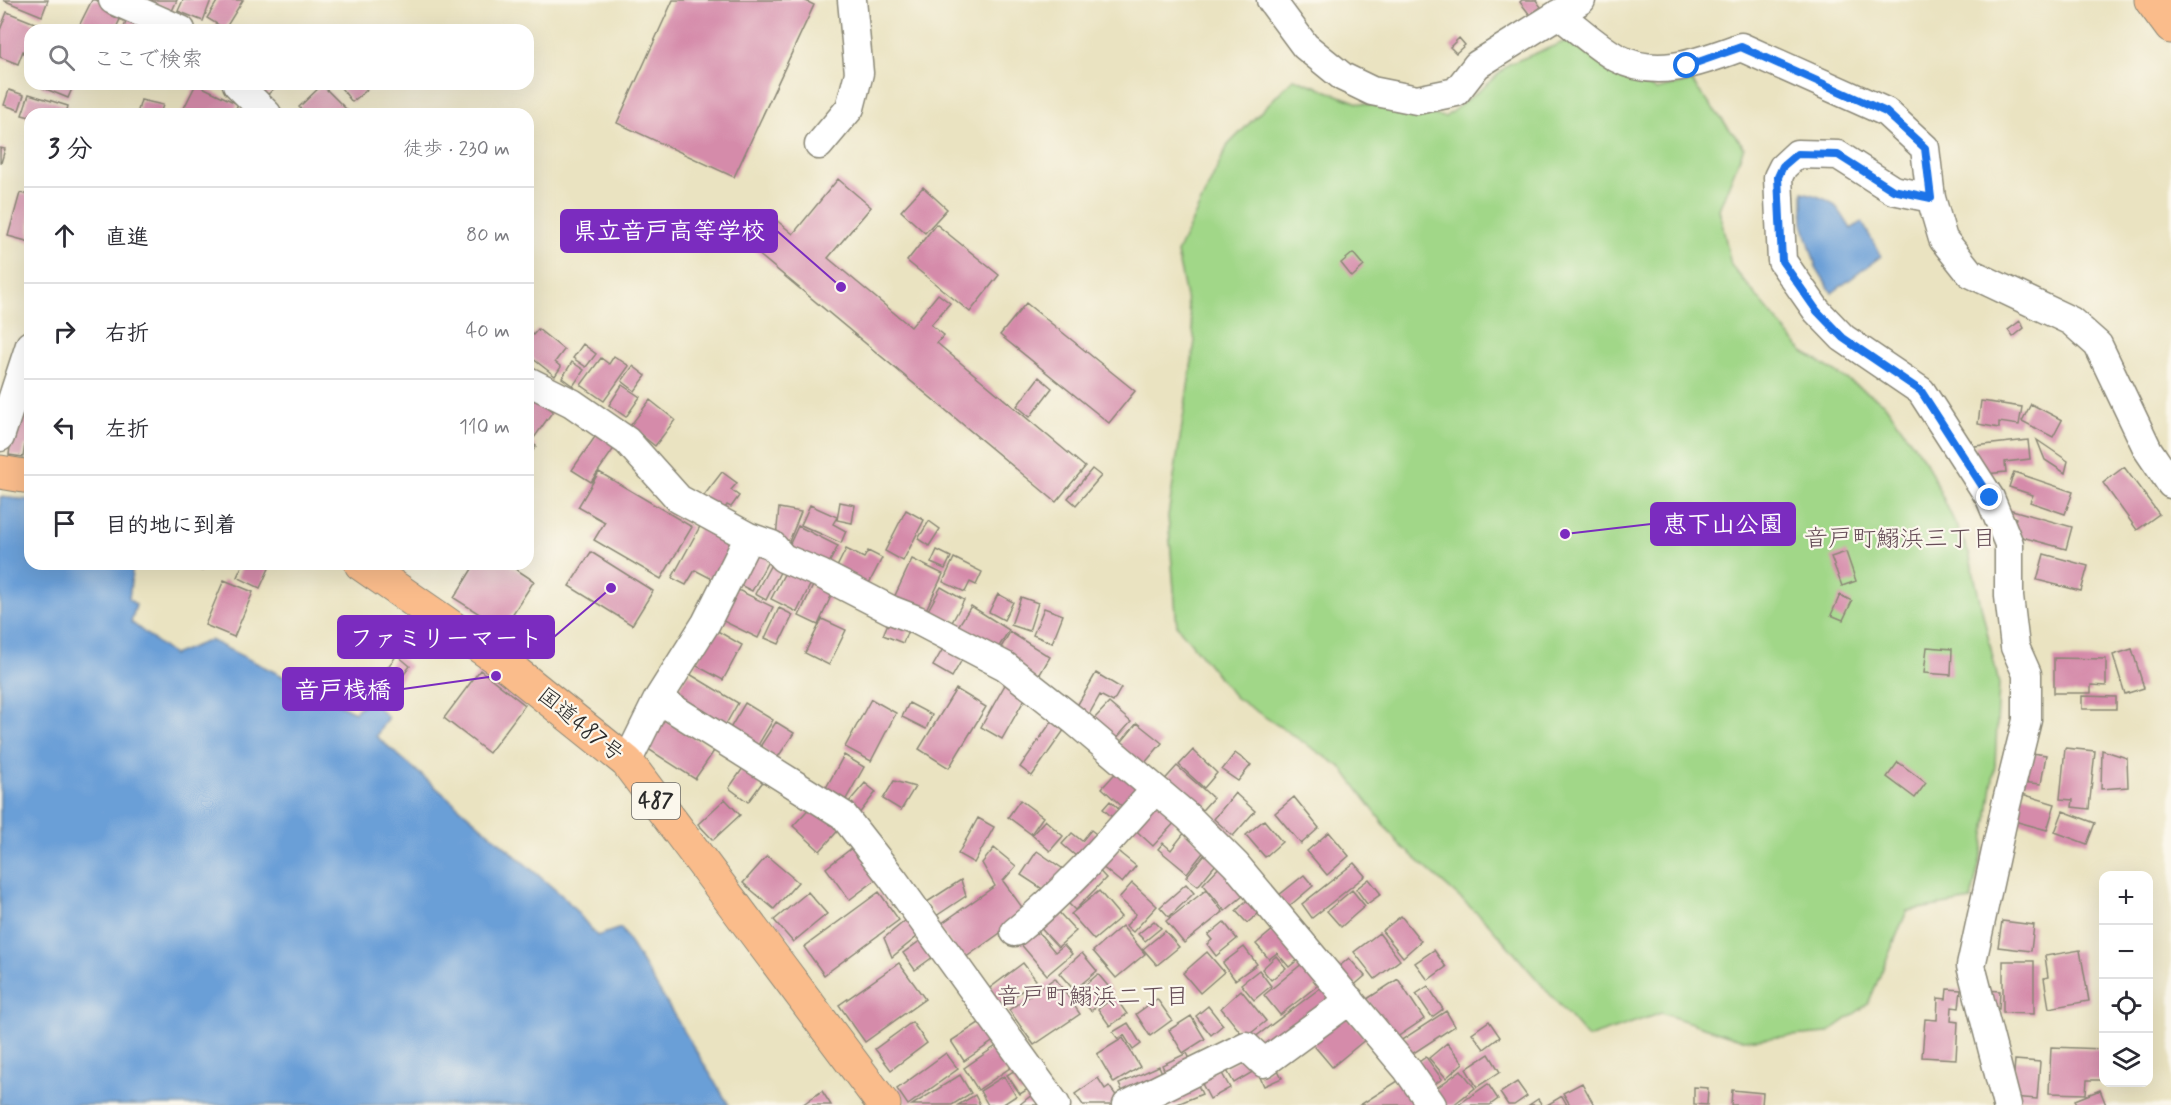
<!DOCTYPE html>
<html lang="ja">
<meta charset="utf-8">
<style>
body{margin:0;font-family:Mynerve,"Klee One",sans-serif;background:#f7f7f7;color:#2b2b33}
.controls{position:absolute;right:18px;bottom:18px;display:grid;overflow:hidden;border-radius:12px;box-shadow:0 6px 24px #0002}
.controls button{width:54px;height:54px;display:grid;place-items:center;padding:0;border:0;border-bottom:2px solid #e1e1e2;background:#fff;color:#2b2b33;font:30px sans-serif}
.stop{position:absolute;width:18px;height:18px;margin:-14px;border:4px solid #1a73e8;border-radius:50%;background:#fff}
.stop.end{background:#1a73e8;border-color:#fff;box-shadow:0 2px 6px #0008}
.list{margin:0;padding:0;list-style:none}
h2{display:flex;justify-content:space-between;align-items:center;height:78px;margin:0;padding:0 24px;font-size:26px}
h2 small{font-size:20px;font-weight:400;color:#7c7c81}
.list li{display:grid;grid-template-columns:39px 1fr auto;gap:18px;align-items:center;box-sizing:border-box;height:96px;padding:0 24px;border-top:2px solid #e1e1e2}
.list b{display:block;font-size:22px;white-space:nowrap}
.list em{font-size:20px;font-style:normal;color:#7c7c81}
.icon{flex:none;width:33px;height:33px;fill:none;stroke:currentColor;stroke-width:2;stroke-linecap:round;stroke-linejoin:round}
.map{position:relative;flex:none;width:2171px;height:1105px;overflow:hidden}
.search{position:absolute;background:#fff;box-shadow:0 6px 24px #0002;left:24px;top:24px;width:510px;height:66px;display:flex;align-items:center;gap:15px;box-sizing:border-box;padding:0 21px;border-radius:18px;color:#7c7c81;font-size:22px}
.panel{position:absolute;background:#fff;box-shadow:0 6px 24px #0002;left:24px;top:108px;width:510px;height:462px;border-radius:18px}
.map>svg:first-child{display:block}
</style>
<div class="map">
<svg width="2171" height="1105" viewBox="0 0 2171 1105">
<rect width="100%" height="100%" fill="#fbf7ec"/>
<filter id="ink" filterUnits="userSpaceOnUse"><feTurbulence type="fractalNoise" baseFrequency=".0167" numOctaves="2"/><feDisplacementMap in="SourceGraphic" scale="12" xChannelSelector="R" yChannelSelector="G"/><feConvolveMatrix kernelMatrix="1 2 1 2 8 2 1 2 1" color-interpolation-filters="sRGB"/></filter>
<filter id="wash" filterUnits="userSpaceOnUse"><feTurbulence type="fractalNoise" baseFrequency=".008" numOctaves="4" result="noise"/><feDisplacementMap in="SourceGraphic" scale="24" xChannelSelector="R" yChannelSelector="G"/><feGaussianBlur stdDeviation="1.35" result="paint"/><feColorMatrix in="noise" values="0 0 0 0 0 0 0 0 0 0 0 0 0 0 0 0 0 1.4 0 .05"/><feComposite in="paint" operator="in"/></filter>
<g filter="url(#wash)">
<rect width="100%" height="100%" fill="#eae3c1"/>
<path fill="#a1d788" stroke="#66815a" stroke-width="1.5" d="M1566 41 1610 67 1656 90 1691 81 1744 147 1719 209 1731 265 1802 351 1884 403 1926 462 1969 553 1999 684 1995 765 1983 848 1971 900 1907 911 1868 1004 1827 1033 1743 1040 1661 1013 1588 1038 1488 923 1398 843 1342 768 1235 697 1177 626 1168 516 1195 341 1177 253 1228 145 1294 78 1358 103 1445 117 1485 86 1509 64Z"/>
<path fill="#6a9fd7" stroke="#4a6581" stroke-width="1.5" d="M1803 192C1834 201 1834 201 1851 229L1862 222 1881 256 1832 293 1816 267 1803 223Z
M0 497 30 500V564H133L129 599 136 605 131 622 173 655 210 640 355 712 368 698 388 717 376 736 566 899 597 936 621 928 729 1105H0Z"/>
<g id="blocks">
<path fill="#d58baa" d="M3 0H48L42 16Z
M92 0H96L123 13 115 30 78 28Z
M149 0H177L172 11Z
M183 0H211L203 21 178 11Z
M218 0H243L225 29 207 18Z
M673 0H804L814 5 734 177 617 123Z
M1522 0H1536L1541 7 1530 15 1520 2Z
M7 12 52 30H30V54L23 51 18 64 0 57V30Z
M129 14 162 30H123Z
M1459 38 1465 45 1456 53 1450 47Z
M42 84H74L68 98 41 87Z
M196 84 238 104 233 114H181Z
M253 84H279L265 97Z
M338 84H362L367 90 352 102Z
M322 85 351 114H306L299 107Z
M9 90 24 95 19 110 4 105Z
M29 94 68 106 66 114H30V117L22 115Z
M141 100 163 105 160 114H137Z
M0 148 5 149 1 163H0Z
M838 179 871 207 828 258 911 327 938 294 950 303 931 325 944 335 937 343 1085 467 1056 502 751 248 775 219 793 234Z
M923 187 947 209 925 233 901 211Z
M20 193 30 195V242L8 236Z
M936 224 999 275 970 312 907 261Z
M1353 253 1364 266 1352 277 1341 263Z
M1026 303 1135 391 1109 423 1000 335Z
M2020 321 2024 328 2013 337 2008 330Z
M538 329 564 350 555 362 561 367 555 376 528 355V331L533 335Z
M583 344 596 354 586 367 573 358Z
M614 356 629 366 604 401 581 385 601 358 609 364Z
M572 362 584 370 573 386 562 378Z
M633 366 646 376 635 391 622 381Z
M1039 377 1052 388 1030 417 1017 406Z
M622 385 640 397 626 417 609 405Z
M528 393 553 411 534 438 528 433Z
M650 400 675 420 655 446 630 426Z
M1981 401 2022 407 2019 425 1999 422V428L1978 424Z
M2031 404 2062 420 2053 437 2022 421Z
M15 407 30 410V446L25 445 23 457 9 455Z
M599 431 617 444 591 482 572 470Z
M2028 440 2030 459 2005 462 2006 472 1985 474 1977 465 1975 446Z
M2037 440 2068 461 2065 473 2045 460Z
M528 441 536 446 528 458Z
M2124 467 2159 514 2137 530 2103 483Z
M1092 469 1101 476 1076 505 1068 498Z
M599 472 692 527 661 579 594 540 605 522 578 507Z
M722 472 737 483 731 490 739 496 731 507 727 505 722 513 702 498Z
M2014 472 2073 492 2065 514 2030 502 2033 495 2009 487Z
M840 502 855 505 852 523 837 520Z
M810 505 837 517 833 524 846 531 841 543 801 525Z
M779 508 801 512 786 549 775 547Z
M2005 508 2072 527 2066 549 2011 534 2016 518 2004 514Z
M906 510 924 520 903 561 885 551Z
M703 521 738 540 716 581 695 570 686 585 672 578Z
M929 521 940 529 929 546 918 539Z
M798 526 838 546 827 567 788 548Z
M756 546 772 554 752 591 736 583Z
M846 549 864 558 868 551 882 558 864 593 832 577Z
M937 550 951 557 945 569 931 563Z
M591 552 653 591 632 625 569 586Z
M1846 552 1856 581 1842 586 1831 557Z
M2044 554 2088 566 2081 591 2037 580Z
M954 558 982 572 976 585 970 582 965 592 943 582Z
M774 559 784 564 766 600 755 594Z
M912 559 943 574 923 616 892 602Z
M160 564H204L203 571Z
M243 564H271L260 588 237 577Z
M475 564H508L534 581 503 629 454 598Z
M789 565 814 577 797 612 771 599Z
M817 577 836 585 818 625 799 616Z
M224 580 253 592 234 637 205 625Z
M941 587 964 600 950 626 927 612Z
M734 588 773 607 758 638 719 619Z
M998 594 1013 602 1004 620 989 612Z
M1840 595 1852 601 1843 620 1831 615Z
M1021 597 1038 603 1029 631 1011 625Z
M971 606 1009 630 994 655 955 631Z
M779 608 793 615 779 644 765 638Z
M1044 608 1063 615 1052 643 1033 635Z
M893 612 912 620 903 643 883 635Z
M822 619 846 630 829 665 805 653Z
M714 629 742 645 723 680 695 665Z
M1010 632 1050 657 1036 681 996 656Z
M948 640 967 651 952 677 933 666Z
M1927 647 1952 649 1951 675 1924 673Z
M2132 649 2144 688 2125 694 2113 655Z
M397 655 410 666 397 684 383 673Z
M2054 658 2106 659V686L2091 685V693H2054Z
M480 670 525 705 489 753 444 718Z
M688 673 738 703 722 731 672 700Z
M1096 673 1121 688 1113 702 1100 695 1087 718 1074 711Z
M1010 676 1031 688 1002 739 981 727Z
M956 689 986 707 949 768 919 749Z
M2082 696 2116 697V709H2082Z
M871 699 896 713 871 761 845 747Z
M745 703 773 720 754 752 726 735Z
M909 703 932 715 926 729 902 717Z
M1109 703 1131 722 1115 740 1093 720Z
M661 717 714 751 695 779 642 745Z
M1054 718 1067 726 1032 776 1020 767Z
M776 722 794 733 774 763 761 745Z
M1137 723 1162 743 1143 765 1119 745Z
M2065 748 2095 751 2089 809 2072 807 2073 800 2060 799Z
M1193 750 1217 773 1204 788 1179 765Z
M2102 750 2127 758 2128 787 2101 789Z
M2024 752 2046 755 2041 784 2020 782Z
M1235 753 1251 765 1238 781 1222 770Z
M844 755 864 767 841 808 821 797Z
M750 758 770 772 748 802 729 788Z
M1898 762 1926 783 1915 798 1887 777Z
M1122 766 1147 789 1127 811 1102 788Z
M1177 766 1213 798 1195 818 1159 786Z
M894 781 915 787 901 810 883 799Z
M865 783 876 792 855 819 843 809Z
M1235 793 1255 811 1233 836 1214 819Z
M2022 794 2055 804 2047 830 2014 821Z
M1294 797 1319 828 1301 844 1275 813Z
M1155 798 1178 819 1153 846 1130 825Z
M725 799 740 815 713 840 698 824Z
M1020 800 1043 817 1031 834 1008 817Z
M1110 801 1125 815 1119 823 1103 809Z
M815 802 842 826 820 851 793 826Z
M2063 811 2095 823 2087 844 2055 832Z
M978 818 994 827 974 863 958 854Z
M1045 820 1063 836 1050 851 1032 835Z
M1264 820 1282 842 1265 857 1246 835Z
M1091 830 1104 840 1084 863 1062 844 1072 833 1082 841Z
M1185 832 1206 849 1187 873 1158 849 1163 843 1171 850Z
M1329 832 1349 856 1327 875 1307 851Z
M861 841 885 873 849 900 826 868Z
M994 848 1016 866 1003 881 1027 914 962 960 938 926 995 886 982 863Z
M1210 848 1221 858 1198 886 1186 877Z
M1115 849 1136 866 1122 883 1101 866Z
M1037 851 1069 873 1053 896 1021 875Z
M767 856 798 882 774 909 743 883Z
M1225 861 1250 890 1225 911 1203 884Z
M1354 863 1365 876 1312 918 1302 904Z
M1093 864 1106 878 1075 910 1062 897Z
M1304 875 1313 886 1287 908 1278 896Z
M1369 879 1381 894 1367 904 1356 889Z
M961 880 966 896 936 916 927 902Z
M1132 883 1157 906 1133 932 1126 926 1136 914 1119 898Z
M1186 884 1194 893 1169 917 1160 907Z
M1206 890 1223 912 1184 943 1166 921Z
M1352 890 1365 906 1341 927 1327 911Z
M1099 891 1121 917 1094 940 1071 914Z
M808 892 827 914 793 942 774 920Z
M879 892 899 920 824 975 804 947Z
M1252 895 1264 909 1247 923 1236 911Z
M1053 906 1076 931 1058 947 1035 922Z
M911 916 923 932 892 957 884 938Z
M1401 916 1421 941 1403 957 1382 931Z
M1154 921 1161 928 1145 941 1138 934Z
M2002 921 2034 925 2031 951 1998 947Z
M1224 922 1237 939 1216 956 1207 944 1212 940 1208 935Z
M1280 924 1305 954 1289 967 1277 953 1269 959 1256 944Z
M1122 926 1145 954 1116 978 1093 951Z
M1035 928 1055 952 1064 945 1072 954 1047 975 1019 942Z
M1165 931 1179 947 1157 965 1143 949Z
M931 933 937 954 915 970 903 953Z
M1379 933 1400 960 1375 979 1354 952Z
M1244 947 1257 964 1235 980 1223 963Z
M1434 950 1446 967 1428 980 1415 963Z
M2080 950 2089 1001 2049 1008 2044 978 2048 977 2045 956Z
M1207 952 1224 972 1200 993 1183 973Z
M1082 953 1097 971 1074 990 1059 973Z
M1276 956 1286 968 1271 980 1262 969Z
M1309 958 1326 979 1280 1015 1264 995Z
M1349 958 1365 976 1351 988 1335 970Z
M2003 961H2034V1014L2003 1013Z
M899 963 925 999 865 1042 839 1005Z
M1023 963 1036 980 995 1011 982 994Z
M1259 970 1271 986 1254 1000 1241 984Z
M1098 974 1113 992 1091 1011 1076 993Z
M1055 978 1080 1014 1034 1045 1009 1010Z
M1398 979 1424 1019 1394 1039 1367 999Z
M1327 983 1339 1000 1263 1058 1250 1041Z
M1428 986 1443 1009 1432 1017 1416 994Z
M1947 989 1961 990 1959 1008 1952 1007 1951 1021 1958 1022 1956 1059 1922 1057 1925 1019 1937 1020 1938 998 1946 999Z
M1241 990 1266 1021 1245 1038 1221 1008Z
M1984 990 2000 991 1999 1009 1983 1008Z
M1115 997 1127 1014 1110 1026 1098 1009Z
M1157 999 1172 1020 1150 1036 1136 1014Z
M1208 1006 1223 1025 1211 1035 1196 1016Z
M1446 1011 1455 1026 1409 1056 1400 1041Z
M1345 1014 1366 1039 1332 1067 1311 1042Z
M1191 1016 1205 1039 1183 1053 1169 1030Z
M988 1017 1001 1036 964 1061 951 1041Z
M1489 1021 1500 1037 1484 1049 1472 1033Z
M912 1022 927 1043 891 1070 875 1049Z
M1128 1023 1141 1044 1133 1050 1124 1035 1118 1039 1113 1032Z
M1123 1038 1140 1067 1114 1083 1097 1054Z
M1002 1042 1017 1063 978 1090 964 1068Z
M1447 1043 1463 1063 1446 1078 1429 1058Z
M2051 1047 2104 1049 2101 1080H2087L2086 1094 2049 1093Z
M946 1053 958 1069 908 1105 897 1089Z
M1187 1053 1194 1067 1169 1080 1162 1065Z
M1247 1054 1256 1070 1234 1083 1225 1067Z
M1489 1054 1500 1072 1477 1087 1466 1069Z
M1426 1057 1442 1079 1429 1088 1413 1066Z
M2015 1060 2040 1062 2037 1099 2012 1097Z
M1159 1066 1166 1082 1127 1100 1119 1084Z
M1276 1066 1282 1078 1264 1086 1259 1075Z
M1020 1067 1033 1086 1020 1094 1007 1075Z
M1219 1068 1230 1088 1210 1099 1199 1078Z
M1461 1070 1475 1088 1453 1105H1445L1434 1090Z
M960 1075 971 1093 952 1105H912Z
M1004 1076 1016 1096 1002 1105H988L980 1091Z
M1098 1078 1105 1089 1109 1086 1121 1102 1117 1105H1083L1075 1094Z
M1195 1079 1202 1094 1175 1105H1163L1159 1095Z
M1401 1079 1418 1105H1360Z
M1517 1082 1527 1096 1514 1105H1508L1500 1093Z
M1582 1083 1594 1105H1570L1563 1093Z
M1488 1084 1498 1099 1490 1105H1458Z
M1694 1087 1708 1088 1707 1105 1694 1104Z
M1732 1090 1763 1093 1762 1105H1731Z
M2100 1090 2106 1105H2077L2075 1100Z
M822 1091 831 1105H802Z
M1037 1091 1048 1105H1019Z
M975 1095 980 1105H958Z
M1562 1096 1567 1105H1547Z
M1538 1099 1542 1105H1529Z"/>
</g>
</g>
<g filter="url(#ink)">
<use href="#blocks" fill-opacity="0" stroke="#8a8776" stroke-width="1.5"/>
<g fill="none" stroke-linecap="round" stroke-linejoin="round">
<defs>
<path id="minor" d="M113 0 181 30
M1271 0 1305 46 1343 77 1372 91 1417 100 1456 92 1477 65 1581 0
M1558 14C1577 28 1597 47 1617 58 1658 80 1701 61 1741 47L1886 112 1925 148 1931 198 1893 190 1838 155 1797 154 1783 167 1778 177 1782 261 1817 311 1843 338 1921 391 1990 498 2009 544V596L2015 647 2027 674V720L2006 805 1971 966 2007 1105
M237 84 267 114
M819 145 850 108 859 73 852 0
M1931 198 1943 239 1970 273 2071 321 2098 345 2148 450 2171 484
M528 381 572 403 627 441 679 499 749 537 772 545 783 558 821 574 891 610 917 620 1005 666 1075 721 1188 817 1236 865 1407 1069 1432 1105
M0 437 30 345
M658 699 843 815 893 879 1056 1105
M627 762 658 699 706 623 749 537
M1015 932C1067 890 1111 839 1155 790
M1127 1105 1246 1046 1264 1063 1350 1000"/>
<path id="trunk" d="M2151 0 2171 27
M0 472 30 477
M361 564 505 664 627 762 884 1105"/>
</defs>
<use href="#minor" stroke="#8a8776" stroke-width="31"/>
<use href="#trunk" stroke="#8a8776" stroke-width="35"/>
<use href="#minor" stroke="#fff" stroke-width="28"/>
<use href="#trunk" stroke="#fabc8b" stroke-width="33"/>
</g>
</g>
<g fill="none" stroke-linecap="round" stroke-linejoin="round" filter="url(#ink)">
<path stroke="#1a73e8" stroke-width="8" d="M1687 66 1741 47 1886 112 1925 148 1931 198 1893 190 1838 155 1797 154 1783 166 1778 177 1782 261 1817 311 1843 338 1921 391 1990 498"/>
</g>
<g text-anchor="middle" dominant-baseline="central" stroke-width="4.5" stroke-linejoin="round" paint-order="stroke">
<rect fill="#fbf7ec" stroke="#696865" stroke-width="1.5" x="632" y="783" width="48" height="36" rx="4.5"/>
<g font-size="21" font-weight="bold" fill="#2b2b2b">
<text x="656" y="801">487</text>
</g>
<g font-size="22" fill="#2b2b2b" stroke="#fbf7ec">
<text transform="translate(580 725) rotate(39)">国道487号</text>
</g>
<g font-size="24" fill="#664d57" stroke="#fbf7ec">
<text x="1900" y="539">音戸町鰯浜三丁目</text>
<text x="1093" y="997">音戸町鰯浜二丁目</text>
</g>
</g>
<path fill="none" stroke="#7b2cbf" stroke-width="2" d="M841 287L777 231M1565 534L1651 524M611 588L554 637M496 676L403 689"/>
<g fill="#7b2cbf" stroke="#fbf7ec" stroke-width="2">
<circle cx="841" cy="287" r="6"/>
<circle cx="1565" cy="534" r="6"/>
<circle cx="611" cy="588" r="6"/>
<circle cx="496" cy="676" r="6"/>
</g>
<g fill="#7b2cbf" stroke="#7b2cbf" stroke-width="2">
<rect x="561" y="210" width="216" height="42" rx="6"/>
<rect x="1651" y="503" width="144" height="42" rx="6"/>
<rect x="338" y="616" width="216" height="42" rx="6"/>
<rect x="283" y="668" width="120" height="42" rx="6"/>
</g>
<g font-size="24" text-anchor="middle" font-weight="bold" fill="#fff">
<text x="669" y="239">県立音戸高等学校</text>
<text x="1723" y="532">恵下山公園</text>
<text x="446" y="646">ファミリーマート</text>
<text x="343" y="698">音戸桟橋</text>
</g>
</svg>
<div class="controls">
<button>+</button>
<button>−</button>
<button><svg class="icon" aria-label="locate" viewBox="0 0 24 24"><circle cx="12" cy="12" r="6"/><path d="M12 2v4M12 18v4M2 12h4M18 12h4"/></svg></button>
<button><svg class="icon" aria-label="layers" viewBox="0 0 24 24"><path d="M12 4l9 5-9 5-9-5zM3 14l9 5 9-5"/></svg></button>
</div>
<div class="stop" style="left:1687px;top:66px"></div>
<div class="stop end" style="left:1990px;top:498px"></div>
<div class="search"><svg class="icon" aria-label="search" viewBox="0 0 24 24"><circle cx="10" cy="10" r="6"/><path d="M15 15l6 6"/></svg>ここで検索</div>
<section class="panel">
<h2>3 分<small>徒歩 · 230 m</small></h2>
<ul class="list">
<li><svg class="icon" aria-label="ahead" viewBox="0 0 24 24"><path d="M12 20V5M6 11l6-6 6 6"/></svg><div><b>直進</b></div><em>80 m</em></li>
<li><svg class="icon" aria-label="right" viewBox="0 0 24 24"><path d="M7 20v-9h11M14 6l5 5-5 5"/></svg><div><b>右折</b></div><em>40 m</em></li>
<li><svg class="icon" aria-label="left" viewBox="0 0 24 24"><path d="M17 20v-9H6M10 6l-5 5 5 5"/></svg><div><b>左折</b></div><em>110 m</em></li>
<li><svg class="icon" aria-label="arrive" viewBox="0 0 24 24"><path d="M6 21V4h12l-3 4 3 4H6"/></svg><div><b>目的地に到着</b></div></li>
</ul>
</section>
</div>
